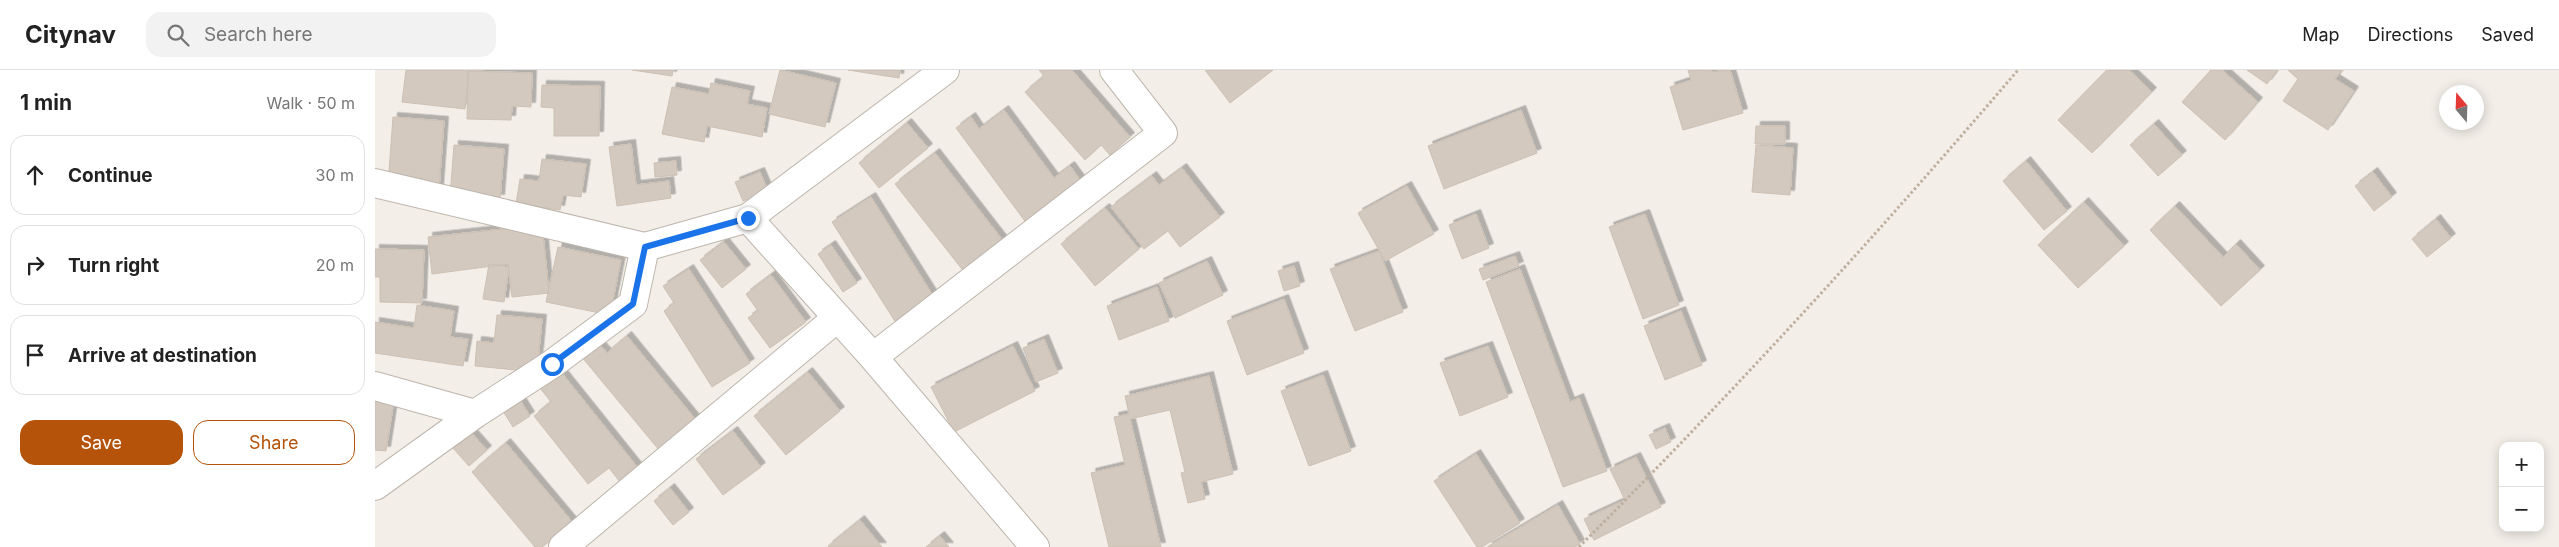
<!DOCTYPE html>
<meta charset="utf-8">
<style>
body{margin:0;font-family:Inter,sans-serif;background:#f2f2f2;color:#222}
.controls{position:absolute;right:15px;bottom:15px;display:grid;overflow:hidden;border-radius:10px;box-shadow:0 2px 12px #0003}
.controls button{width:45px;height:45px;display:grid;place-items:center;padding:0;border:0;border-bottom:1px solid #e0e0e0;background:#fff;color:#222;font:25px sans-serif}
.compass{position:absolute;left:2064px;top:15px;width:45px;height:45px;border-radius:50%;background:#fff;box-shadow:0 2px 12px #0003;rotate:341deg}
.stop{position:absolute;width:15px;height:15px;margin:-11px;border:4px solid #1a73e8;border-radius:50%;background:#fff}
.stop.end{background:#1a73e8;border-color:#fff;box-shadow:0 1px 5px #0008}
.list{margin:0;padding:0;list-style:none}
h2{display:flex;justify-content:space-between;align-items:center;height:65px;margin:0;padding:0 20px;font-size:21px}
h2 small{font-size:16px;font-weight:400;color:#767676}
.list li{display:grid;grid-template-columns:32px 1fr auto;gap:15px;align-items:center;box-sizing:border-box;height:80px;margin:0 10px 10px;padding:0 10px;border:1px solid #e0e0e0;border-radius:15px}
.list b{display:block;font-size:19px;white-space:nowrap}
.list em{font-size:16px;font-style:normal;color:#767676}
.actions{display:flex;gap:10px;padding:15px 20px}
.actions a{flex:1;padding:11px 0;border:1px solid #b45309;border-radius:15px;text-align:center;font-size:18px;color:#b45309}
.actions .main{background:#b45309;color:#fff}
.icon{flex:none;width:28px;height:28px;fill:none;stroke:currentColor;stroke-width:2;stroke-linecap:round;stroke-linejoin:round}
.map{position:relative;flex:none;width:2184px;height:477px;overflow:hidden}
header{display:flex;align-items:center;gap:30px;box-sizing:border-box;height:70px;padding:0 25px;background:#fff;border-bottom:1px solid #e0e0e0}
header strong{font-size:24px}
nav{display:flex;gap:28px;margin-inline-start:auto;font-size:18px}
.search{width:350px;height:45px;background:#f2f2f2;display:flex;align-items:center;gap:12px;box-sizing:border-box;padding:0 18px;border-radius:15px;color:#767676;font-size:19px}
main{display:flex}
aside{flex:1;background:#fff}
.map>svg:first-child{display:block}
</style>
<header>
<strong>Citynav</strong>
<div class="search"><svg class="icon" aria-label="search" viewBox="0 0 24 24"><circle cx="10" cy="10" r="6"/><path d="M15 15l6 6"/></svg>Search here</div>
<nav><a>Map</a><a>Directions</a><a>Saved</a></nav>
</header>
<main>
<aside>
<h2>1 min<small>Walk · 50 m</small></h2>
<ul class="list">
<li><svg class="icon" aria-label="ahead" viewBox="0 0 24 24"><path d="M12 20V5M6 11l6-6 6 6"/></svg><div><b>Continue</b></div><em>30 m</em></li>
<li><svg class="icon" aria-label="right" viewBox="0 0 24 24"><path d="M7 20v-9h11M14 6l5 5-5 5"/></svg><div><b>Turn right</b></div><em>20 m</em></li>
<li><svg class="icon" aria-label="arrive" viewBox="0 0 24 24"><path d="M6 21V4h12l-3 4 3 4H6"/></svg><div><b>Arrive at destination</b></div></li>
</ul>
<div class="actions"><a class="main">Save</a><a>Share</a></div>
</aside>
<div class="map">
<svg width="2184" height="477" viewBox="0 0 2184 477">
<defs>
<filter id="shadow"><feDropShadow dx="4.5" dy="-4.5" stdDeviation="0" flood-color="#0004"/></filter>
</defs>
<rect width="100%" height="100%" fill="#f3eee8"/>
<path fill="#d3c9bf" stroke="#cdc0b3" filter="url(#shadow)" d="M31 0H94L90 39 27 32Z
M257 0H298L297 6Z
M405 0 461 13 450 57 394 44Z
M473 0H525L524 8Z
M664 0H697L755 67 735 85 726 75 710 90 650 22 669 6Z
M830 0H898L855 33Z
M1313 0H1336L1337 2 1355 0 1368 43 1308 60 1295 17 1316 10Z
M1732 0H1754L1777 22 1717 83 1683 50Z
M1836 0H1847L1883 32 1850 70 1807 32Z
M1872 0H1902L1892 14Z
M1913 0H1967L1960 9 1979 21 1953 60 1908 31 1923 9Z
M93 1 157 3 156 37 137 36 136 50 92 49Z
M336 13 375 21 372 34 392 38 387 67 332 56 329 72 287 64 297 17 334 24Z
M167 15 225 16 224 66H179V38L166 37Z
M629 40 679 108 695 96 706 111 655 158 581 58 596 47 604 59Z
M1146 40 1162 83 1069 119 1053 76Z
M18 47 69 51 64 119 13 115Z
M532 53 553 78 504 118 484 93Z
M1779 54 1807 85 1783 106 1755 75Z
M1381 56H1410V74H1380Z
M256 74 261 115 294 111 296 128 242 136 234 77Z
M79 75 129 79 125 129 75 126Z
M1381 75 1418 78 1415 125 1377 122Z
M560 83 629 172 590 203 520 114Z
M167 89 211 94 206 127 188 125 185 140 141 134 145 109 164 111Z
M301 91 302 105 280 107 279 93Z
M1651 91 1692 141 1669 160 1628 111Z
M807 98 845 147 805 177 793 161 769 179 736 137 777 106 784 115Z
M385 102 393 121 368 131 360 112Z
M1998 102 2017 127 1999 141 1980 116Z
M1032 116 1059 164 1010 191 983 143Z
M496 127 562 232 523 256 457 152Z
M1709 132 1749 176 1703 218 1663 175Z
M1800 136 1848 187 1861 174 1885 200 1846 236 1775 160Z
M730 138 764 179 720 216 686 174Z
M1101 144 1114 178 1087 189 1074 155Z
M1270 144 1304 235 1268 249 1234 157Z
M2061 149 2076 168 2052 187 2037 169Z
M167 155 174 223 137 227 133 194 57 204 53 167Z
M349 172 371 199 347 218 325 190Z
M456 175 482 213 468 222 443 184Z
M183 177 246 190 235 245 171 232Z
M0 179 49 180 47 233 5 232V207H0Z
M1004 181 1028 242 980 261 955 199Z
M1140 186 1144 196 1108 210 1104 199Z
M832 191 848 225 800 248 784 213Z
M114 194 134 197 129 232 108 229Z
M919 196 925 216 909 221 903 201Z
M314 199 375 293 337 317 289 241 299 233 288 216Z
M1145 199 1195 332 1204 328 1232 401 1188 417 1111 212Z
M396 205 431 252 395 278 373 248 383 241 371 224Z
M782 217 794 251 744 270 732 236Z
M909 229 929 283 872 305 852 251Z
M42 235 79 241 75 267 93 269 88 296 0 283V252L39 258Z
M1306 241 1327 295 1290 310 1269 256Z
M122 245 167 249 162 302 100 296 102 271 119 273Z
M252 266 321 350 284 380 206 286 223 273 232 283Z
M669 269 683 303 661 312 648 278Z
M638 276 660 321 579 362 556 317Z
M1113 276 1133 327 1085 346 1065 293Z
M186 302 263 398 245 412 234 398 213 414 159 346 176 332 165 318Z
M433 302 465 341 411 385 379 346Z
M948 305 976 381 934 396 906 321Z
M834 306 858 404 826 412 830 429 813 433 806 403 810 402 795 340 755 349 786 477H734L716 403 750 395 739 347 754 344 750 326Z
M0 327 19 330 11 381 0 380Z
M145 330 155 346 138 357 128 341Z
M1290 358 1296 372 1281 379 1274 365Z
M95 361 112 380 94 396 77 377Z
M358 361 386 397 348 425 321 389Z
M131 373 205 461 180 477 175 471 167 477H160L97 402Z
M1101 384 1145 453 1107 477H1102L1059 411Z
M1261 387 1286 437 1219 470 1209 449 1250 430 1235 399Z
M295 418 314 442 298 455 279 431Z
M1183 435 1205 474 1200 477H1112Z
M485 450 507 477H454L453 476Z
M565 466 574 477H551Z"/>
<g fill="none" stroke-linecap="round" stroke-linejoin="round">
<defs>
<path id="minor" d="M570 0 373 148 498 287 660 477
M0 113 270 177 373 148
M498 287 788 63 739 0
M0 316 100 344 177 294 258 234 270 177
M0 416 100 344
M188 477 462 248"/>
</defs>
<use href="#minor" stroke="#bdb5ac" stroke-width="30"/>
<path stroke="#beaf9e" stroke-width="3" stroke-dasharray="2.5 2.5" stroke-linecap="butt" d="M1204 477C1357 324 1503 164 1643 0"/>
<use href="#minor" stroke="#fff" stroke-width="28"/>
</g>
<g fill="none" stroke-linecap="round" stroke-linejoin="round">
<path stroke="#1a73e8" stroke-width="6" d="M177 294 258 234 270 177 373 148"/>
</g>
</svg>
<div class="controls">
<button>+</button>
<button>−</button>
</div>
<svg class="compass" viewBox="-18 -18 36 36"><path d="M0-13l5 13h-10z" fill="#e53935"/><path d="M0 13l5-13h-10z" fill="#767676"/></svg>
<div class="stop" style="left:177px;top:294px"></div>
<div class="stop end" style="left:373px;top:148px"></div>
</div>
</main>
